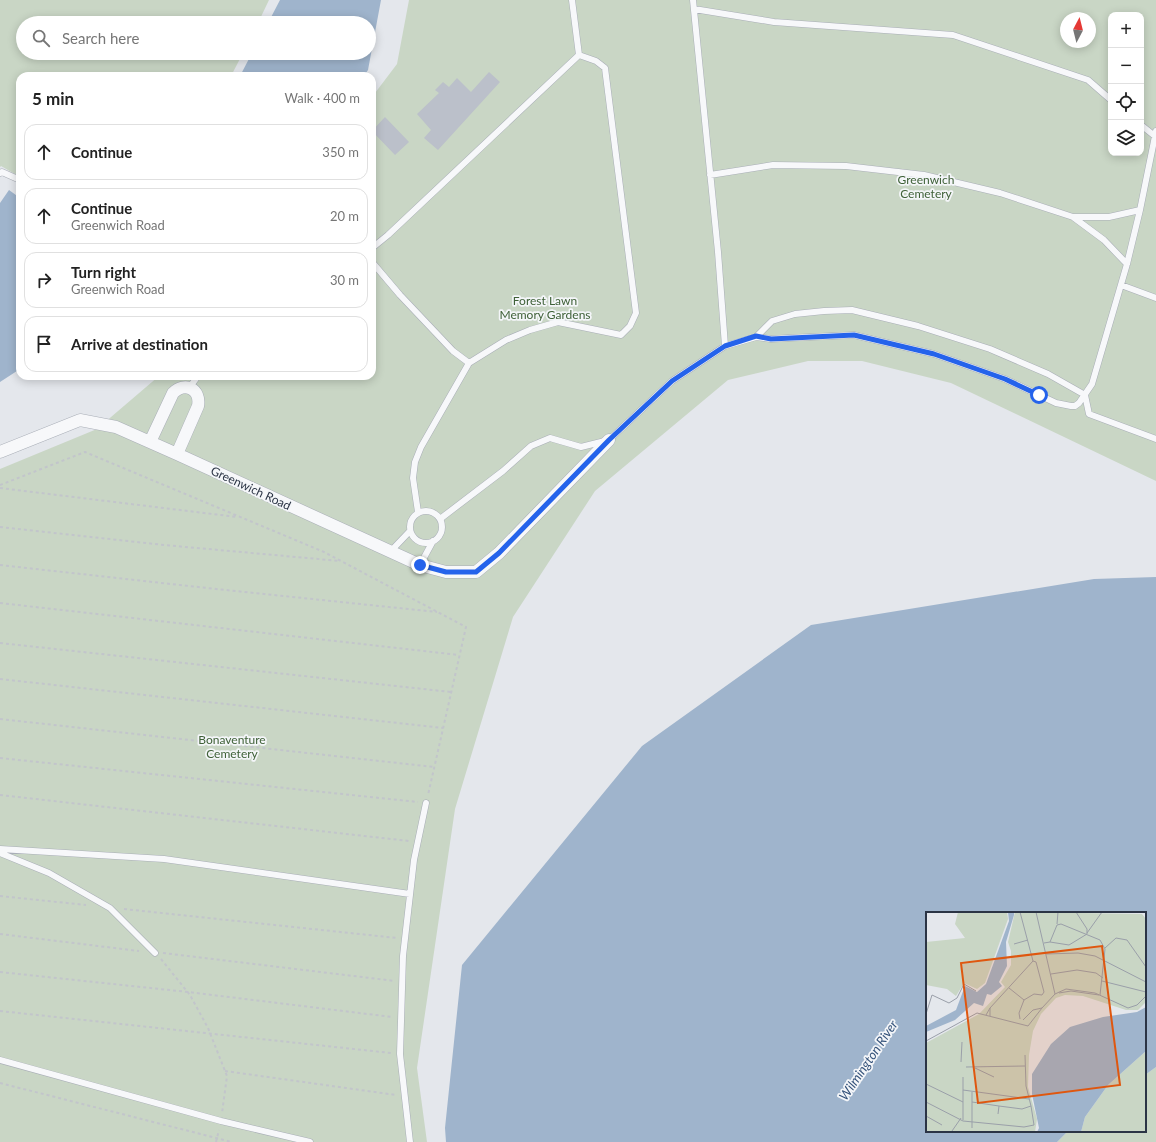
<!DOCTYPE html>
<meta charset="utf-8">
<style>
body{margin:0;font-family:Lato,sans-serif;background:#f2f2f2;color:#222}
.controls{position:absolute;right:12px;top:12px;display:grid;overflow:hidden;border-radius:8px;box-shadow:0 2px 10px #0003}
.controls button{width:36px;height:36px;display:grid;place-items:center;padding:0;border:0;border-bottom:1px solid #e0e0e0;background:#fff;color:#222;font:20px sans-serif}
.compass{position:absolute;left:1060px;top:12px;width:36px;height:36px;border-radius:50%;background:#fff;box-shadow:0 2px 10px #0003;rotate:7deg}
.stop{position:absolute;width:12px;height:12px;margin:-9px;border:3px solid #2563eb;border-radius:50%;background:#fff}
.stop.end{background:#2563eb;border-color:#fff;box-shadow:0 1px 4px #0008}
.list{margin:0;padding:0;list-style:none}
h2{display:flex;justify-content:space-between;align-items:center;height:52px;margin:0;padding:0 16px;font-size:17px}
h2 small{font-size:13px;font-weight:400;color:#767676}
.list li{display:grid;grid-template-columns:26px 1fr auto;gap:12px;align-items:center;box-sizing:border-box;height:56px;margin:0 8px 8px;padding:0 8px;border:1px solid #e0e0e0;border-radius:12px}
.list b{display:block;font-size:15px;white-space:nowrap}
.list p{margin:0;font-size:13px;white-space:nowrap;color:#767676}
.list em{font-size:13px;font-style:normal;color:#767676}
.icon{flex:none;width:22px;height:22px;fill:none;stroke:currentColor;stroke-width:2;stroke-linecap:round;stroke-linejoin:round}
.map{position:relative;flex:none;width:1156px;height:1142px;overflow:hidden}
.search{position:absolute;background:#fff;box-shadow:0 2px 10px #0003;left:16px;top:16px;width:360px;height:44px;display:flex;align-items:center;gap:10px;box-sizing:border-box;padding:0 14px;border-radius:22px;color:#767676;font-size:15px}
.panel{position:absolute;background:#fff;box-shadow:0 2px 10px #0003;left:16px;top:72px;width:360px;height:308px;border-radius:12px}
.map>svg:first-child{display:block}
</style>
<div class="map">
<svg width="1156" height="1142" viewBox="0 0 1156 1142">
<rect width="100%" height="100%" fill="#e4e7ec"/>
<path fill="#c9d6c5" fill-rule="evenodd" d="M0 0H269L258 23H23V53H243L231 76H20V177L1 166 0 167Z
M409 0H1156V481L951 383 862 361H808L728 380 595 491 513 617 455 809 417 1068 427 1142H0V469L97 429 159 376H372V97L397 64ZM1111 15H1141V153H1111ZM1066 18H1090V42H1066Z
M1156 1067V1142H1057L1068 1131H1145V1075Z"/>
<path fill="#9fb4cc" d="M280 0H381L368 70 364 76H240L252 53H369V23H268Z
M9 190 20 198V369L0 382V203Z
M1156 577V1067L1145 1075V913H927V1131H1068L1057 1142H446L445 1128 462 965 642 746 811 625 1094 579Z"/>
<path fill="#bbc0ca" d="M489 72 500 82 438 150 424 138 431 130 417 114 439 93 435 90 443 82 449 87 457 78 471 92Z
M385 117 409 142 395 155 372 131Z"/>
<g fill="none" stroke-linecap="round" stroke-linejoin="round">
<defs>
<path id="lane" d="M693 0 718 252 725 346
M694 9 774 22 953 35 1088 80 1111 100
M1141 125 1156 137
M0 173 2 172 20 180
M710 175 773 165 846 166 924 175 1000 193 1073 217 1104 240 1127 264
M1073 217H1109L1140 210
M372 248 388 235 579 55 572 0
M372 262 400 295 453 351 469 363
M1121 285 1156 298
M756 337 772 321 795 314 824 311 852 310 918 326 990 349 1048 374 1085 395 1089 414 1156 439
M189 388 198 376
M410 527a16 16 0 1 1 32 0a16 16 0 1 1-32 0Z
M418 512 413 478 415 462 421 447 469 363 506 340 530 330 558 322 621 335 630 326 636 313 605 68 596 61 579 55
M440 519 503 471 531 446 550 438 581 447 609 440 672 381 725 346 756 337 771 339 788 338 854 335 934 354 1005 379 1056 403 1071 406H1075L1079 403 1092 384 1127 264 1140 210 1156 131
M390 552 410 531
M420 565 433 541
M0 849 164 859 410 894
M0 853 49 873 110 908 155 953
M0 1060 221 1121 310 1142
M410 1142 400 1054 403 956 414 860 426 803"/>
<path id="street" d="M150 442 173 393C185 381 201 389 198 406L177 454
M0 452 80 420 116 427 177 454 420 565 446 572H476L499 553 609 440"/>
</defs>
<use href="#lane" stroke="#a9aeb7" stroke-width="7"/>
<use href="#street" stroke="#a9aeb7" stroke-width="13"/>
<path stroke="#c2c5cb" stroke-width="2" stroke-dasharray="3 3" stroke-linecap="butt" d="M0 485 85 452 324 552 466 627 428 795
M0 488 237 517
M0 527 164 545 340 561
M0 565 216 589 437 612
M0 603 459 655
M0 643 451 692
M0 679 443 728
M0 719 434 767
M0 758 418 802
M0 795 409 841
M0 896 86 905
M124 909 397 938
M0 934 139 951
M163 953 395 981
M161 959 190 995 208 1028 227 1076 222 1113
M0 972 188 992 392 1017
M0 1011 391 1053
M225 1071 396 1095
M0 1083 232 1142
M216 1142 219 1130"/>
<use href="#lane" stroke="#f7f8fa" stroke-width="6"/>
<use href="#street" stroke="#f7f8fa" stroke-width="12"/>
</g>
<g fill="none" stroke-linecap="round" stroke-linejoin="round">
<path stroke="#2563eb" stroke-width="5" d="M420 565 446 572H476L499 553 609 440 672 381 725 346 756 336 771 339 854 335 934 354 1005 379 1039 395"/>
</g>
<g text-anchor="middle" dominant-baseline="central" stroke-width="3.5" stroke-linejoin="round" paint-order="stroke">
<g font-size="12" fill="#3f6138" stroke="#f4f6f9">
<text x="926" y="179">Greenwich<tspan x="926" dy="14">Cemetery</tspan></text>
<text x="545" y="300">Forest Lawn<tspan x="545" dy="14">Memory Gardens</tspan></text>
<text x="232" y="739">Bonaventure<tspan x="232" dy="14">Cemetery</tspan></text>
</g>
<g font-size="12" fill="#2b3445" stroke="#f4f6f9">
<text transform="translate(251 488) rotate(25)">Greenwich Road</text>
</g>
<g font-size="13" font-style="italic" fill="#34527a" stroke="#f4f6f9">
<text transform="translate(868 1060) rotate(-56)">Wilmington River</text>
</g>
</g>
<g transform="translate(926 912)">
<rect width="220" height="220" fill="#e4e7ec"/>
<path d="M32 0H81L82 7 59 71 51 77 38 71 30 84 21 77 0 73V30L39 26 29 12ZM89 0 216 2 220 7V90L212 98H200L157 84 139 83 130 86 115 102 107 119 103 143 102 175 111 207 109 220H0V131L53 102 79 75 75 70 85 53V39L82 30ZM220 139V220H155L159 205 182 173Z" fill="#c9d6c5"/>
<path d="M82 0H88V3L80 30 81 54 73 70 76 74 65 83 61 82 57 94 48 91 29 108 0 120V114L30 98 39 74 51 80 60 72 83 9ZM220 95V139L182 173 159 205 155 220H111L113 216 106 182V162L125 132 144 115 177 105 211 100Z" fill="#9fb4cc"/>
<path fill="none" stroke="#9a9fa9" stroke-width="1" d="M110 0 129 82M131 12 132 0M161 21 176 0M124 30 143 33 161 22V17L150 0M118 31 124 30 131 13 135 12 174 28 179 37 174 83M88 32 102 28M179 36 190 26 201 28 220 55M120 42 152 41 169 44 220 70M125 62 151 58 170 61 177 66M176 69 220 80M83 76 98 88M133 81 145 79 173 83M64 96 107 49 94 0M0 102 6 83 23 91 31 86 38 72 50 79M60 103 64 96V104M94 107 93 101 98 88 108 82 116 83 118 80 110 50 107 49M97 108 107 98 116 96 129 82 140 77 169 81 202 96 211 93 220 84M0 129 51 101 102 114 116 96M99 143 100 174 105 194M35 150 36 130M40 155 99 154M49 156 68 165M37 165V208M0 172 37 190M37 178 103 187M46 180V216M0 190 37 209 98 215 108 213 105 194 96 197 73 194M46 190 73 194 72 202M0 204 16 213M26 219 35 206"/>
<path fill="#df570f" fill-opacity="0.15" stroke="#df570f" stroke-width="2" d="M176 34 194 173 52 191 35 51Z"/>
<rect width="220" height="220" fill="none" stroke="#2b3445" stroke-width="2"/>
</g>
</svg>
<div class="controls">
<button>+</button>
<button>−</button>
<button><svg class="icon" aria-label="locate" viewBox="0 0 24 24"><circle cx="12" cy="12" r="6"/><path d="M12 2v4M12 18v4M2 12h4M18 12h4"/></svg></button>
<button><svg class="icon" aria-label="layers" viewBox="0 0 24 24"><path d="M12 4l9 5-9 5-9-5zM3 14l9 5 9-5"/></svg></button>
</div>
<svg class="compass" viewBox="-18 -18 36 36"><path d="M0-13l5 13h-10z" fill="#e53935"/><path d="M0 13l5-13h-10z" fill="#767676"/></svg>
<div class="stop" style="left:1039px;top:395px"></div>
<div class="stop end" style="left:420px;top:565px"></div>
<div class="search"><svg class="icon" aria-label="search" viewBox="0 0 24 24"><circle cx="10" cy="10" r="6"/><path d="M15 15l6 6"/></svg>Search here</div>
<section class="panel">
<h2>5 min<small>Walk · 400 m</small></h2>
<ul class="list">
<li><svg class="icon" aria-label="ahead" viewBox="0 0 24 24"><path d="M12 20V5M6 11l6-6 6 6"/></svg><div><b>Continue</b></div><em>350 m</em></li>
<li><svg class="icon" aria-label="ahead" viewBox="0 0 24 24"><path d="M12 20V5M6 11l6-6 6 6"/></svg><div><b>Continue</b><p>Greenwich Road</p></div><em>20 m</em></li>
<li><svg class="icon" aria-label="right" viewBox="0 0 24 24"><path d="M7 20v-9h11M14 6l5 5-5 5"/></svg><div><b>Turn right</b><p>Greenwich Road</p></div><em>30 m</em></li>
<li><svg class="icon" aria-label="arrive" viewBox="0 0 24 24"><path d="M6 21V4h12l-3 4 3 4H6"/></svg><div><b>Arrive at destination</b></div></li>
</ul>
</section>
</div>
